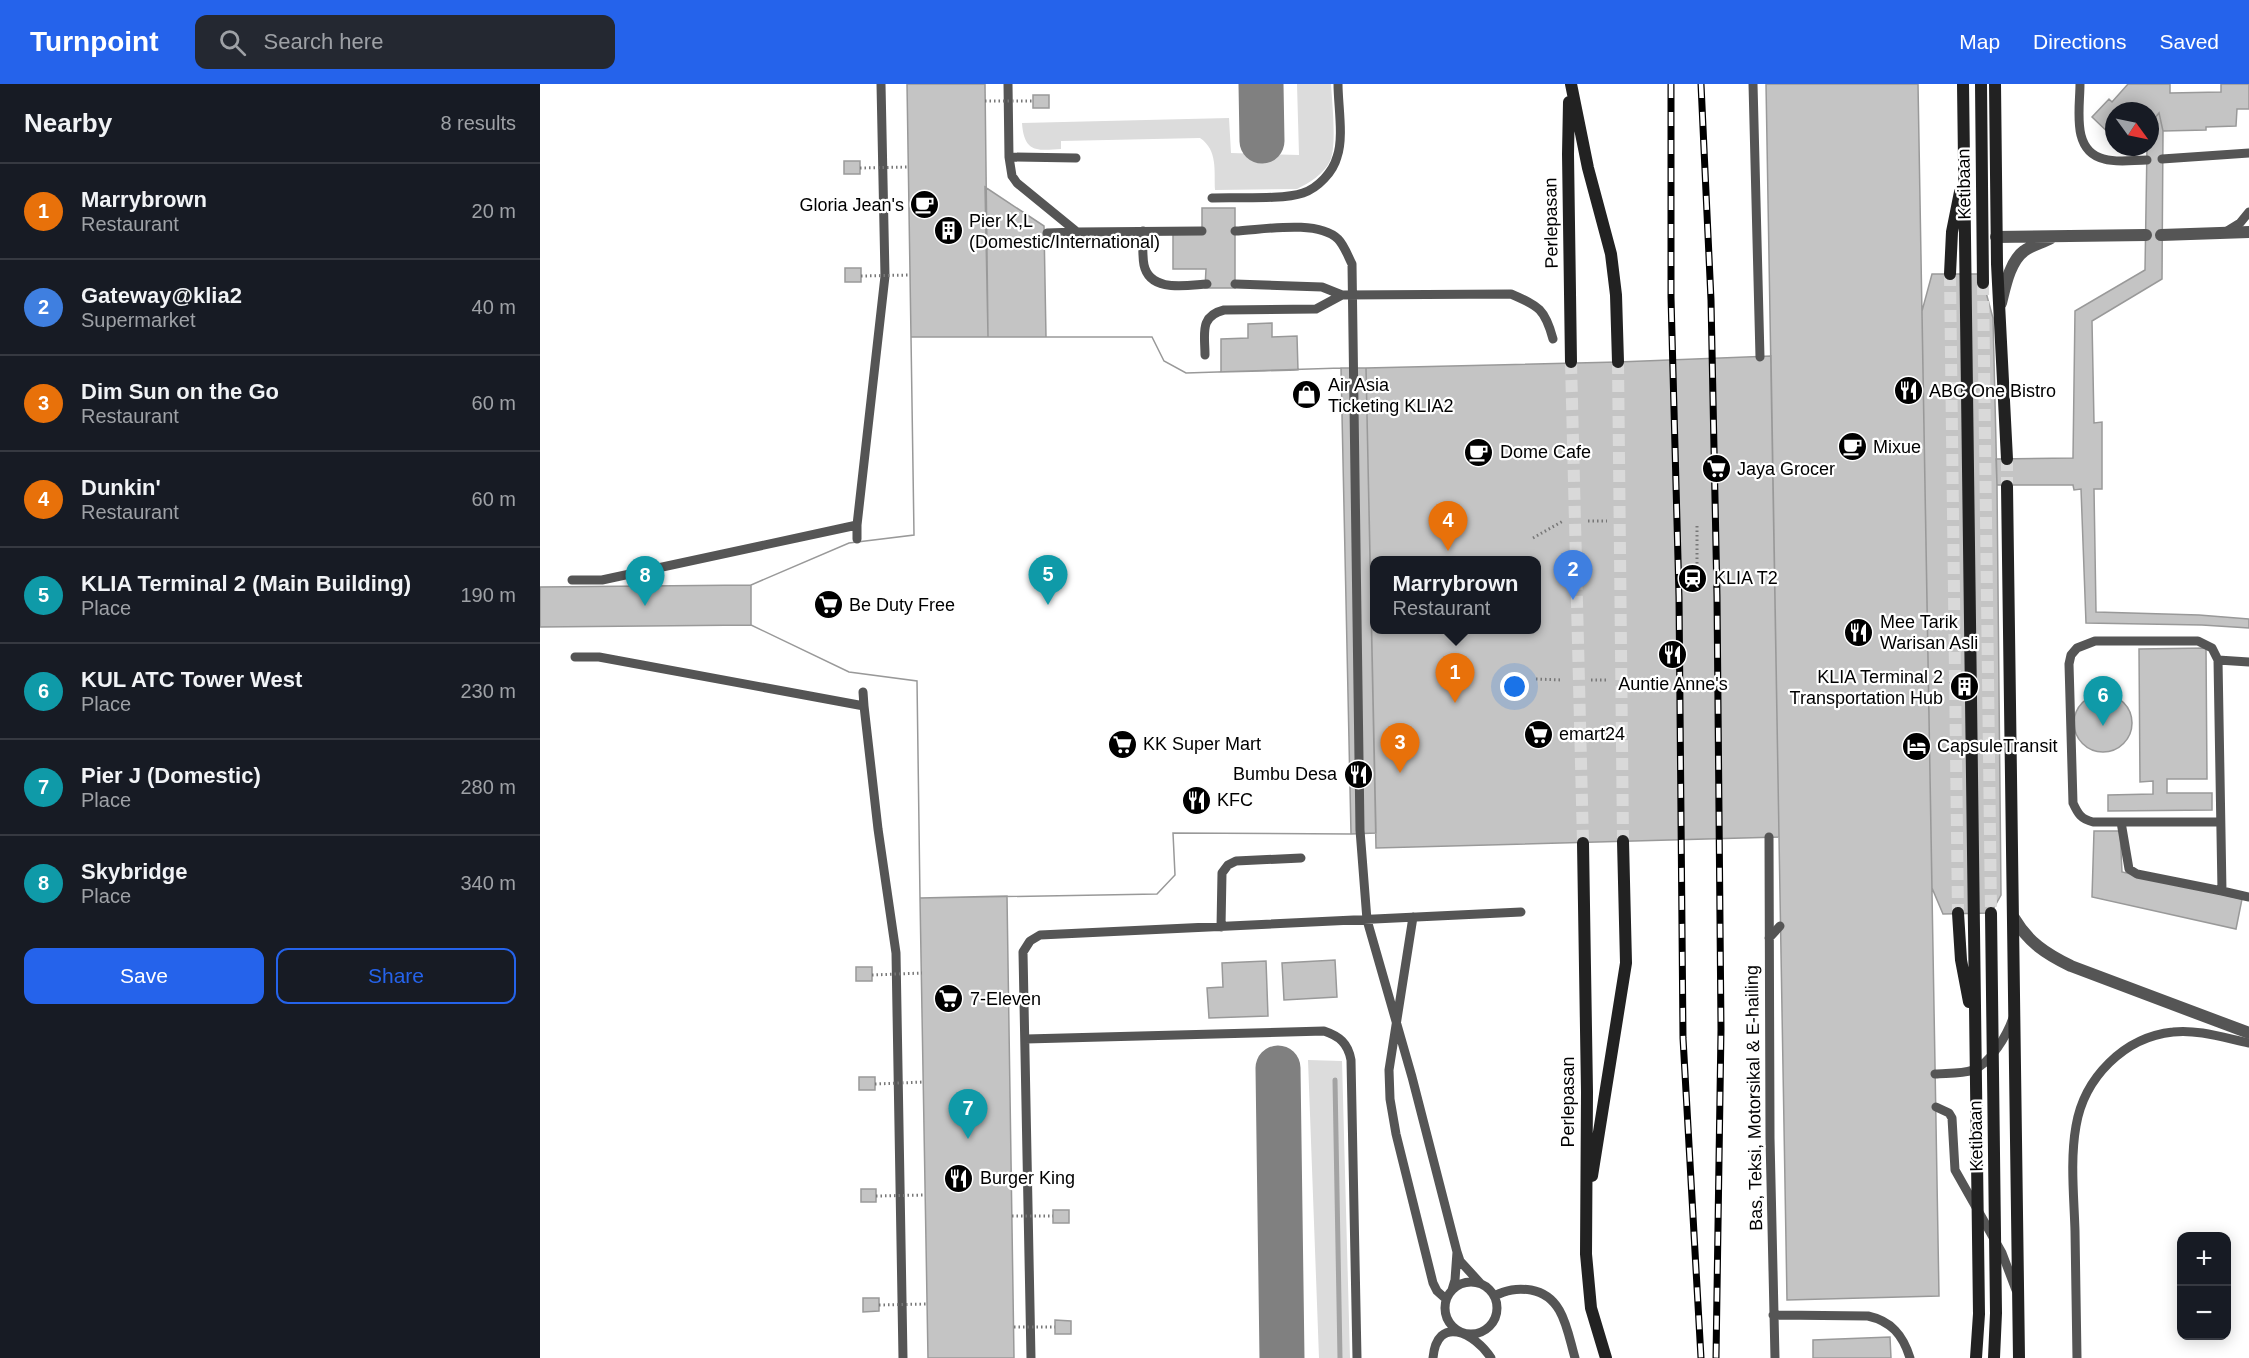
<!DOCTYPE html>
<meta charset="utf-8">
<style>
body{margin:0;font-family:Helvetica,sans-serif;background:#242831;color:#f1f3f6}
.controls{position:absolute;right:18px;bottom:18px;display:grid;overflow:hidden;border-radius:12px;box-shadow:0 3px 15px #0003}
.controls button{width:54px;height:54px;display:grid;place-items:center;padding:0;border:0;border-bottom:2px solid #363941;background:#171b24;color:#f1f3f6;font:30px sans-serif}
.compass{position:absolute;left:1565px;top:18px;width:54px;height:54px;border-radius:50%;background:#171b24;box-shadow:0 3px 15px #0003;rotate:123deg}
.you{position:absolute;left:975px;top:603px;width:21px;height:21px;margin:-15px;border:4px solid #fff;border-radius:50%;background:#1a73e8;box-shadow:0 0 0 9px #1a73e833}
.badge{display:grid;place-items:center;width:39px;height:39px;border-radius:50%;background:#2563eb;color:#fff;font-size:20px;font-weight:700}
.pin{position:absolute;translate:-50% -50px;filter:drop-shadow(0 2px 3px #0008)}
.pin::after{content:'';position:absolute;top:32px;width:21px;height:18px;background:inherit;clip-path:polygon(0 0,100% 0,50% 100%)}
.popup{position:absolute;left:830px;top:472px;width:171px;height:78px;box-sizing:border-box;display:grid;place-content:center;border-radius:12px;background:#171b24;filter:drop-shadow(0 2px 4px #0005);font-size:20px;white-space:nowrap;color:#9ea1a6}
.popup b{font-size:22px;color:#f1f3f6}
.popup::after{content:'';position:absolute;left:50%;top:100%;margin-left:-12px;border:12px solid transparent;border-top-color:#171b24}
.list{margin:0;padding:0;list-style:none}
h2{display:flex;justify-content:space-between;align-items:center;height:78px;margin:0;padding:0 24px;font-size:26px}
h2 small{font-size:20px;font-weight:400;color:#9ea1a6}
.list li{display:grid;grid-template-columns:39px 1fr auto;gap:18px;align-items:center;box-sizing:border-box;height:96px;padding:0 24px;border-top:2px solid #363941}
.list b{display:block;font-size:22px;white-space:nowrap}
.list p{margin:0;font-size:20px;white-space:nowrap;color:#9ea1a6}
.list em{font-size:20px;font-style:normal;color:#9ea1a6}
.actions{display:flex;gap:12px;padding:18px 24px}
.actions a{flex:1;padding:14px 0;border:2px solid #2563eb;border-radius:12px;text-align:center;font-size:21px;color:#2563eb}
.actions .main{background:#2563eb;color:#fff}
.icon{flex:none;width:33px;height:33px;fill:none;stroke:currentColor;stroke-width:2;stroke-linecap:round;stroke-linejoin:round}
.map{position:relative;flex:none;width:1709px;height:1274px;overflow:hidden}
header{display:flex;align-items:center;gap:36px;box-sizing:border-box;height:84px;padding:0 30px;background:#2563eb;color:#fff}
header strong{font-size:28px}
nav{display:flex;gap:33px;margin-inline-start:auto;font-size:21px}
.search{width:420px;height:54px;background:#242831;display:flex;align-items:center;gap:15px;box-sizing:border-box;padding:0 21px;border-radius:12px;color:#9ea1a6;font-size:22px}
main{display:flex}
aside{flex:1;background:#171b24}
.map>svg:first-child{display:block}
</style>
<header>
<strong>Turnpoint</strong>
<div class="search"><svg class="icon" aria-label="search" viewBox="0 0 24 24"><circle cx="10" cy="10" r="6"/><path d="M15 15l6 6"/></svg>Search here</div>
<nav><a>Map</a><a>Directions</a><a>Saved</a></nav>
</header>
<main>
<aside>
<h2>Nearby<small>8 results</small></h2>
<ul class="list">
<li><span class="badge" style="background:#e8710a">1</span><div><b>Marrybrown</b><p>Restaurant</p></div><em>20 m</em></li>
<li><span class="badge" style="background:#3f7fe0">2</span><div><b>Gateway@klia2</b><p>Supermarket</p></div><em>40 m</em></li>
<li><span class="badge" style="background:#e8710a">3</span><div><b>Dim Sun on the Go</b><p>Restaurant</p></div><em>60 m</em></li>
<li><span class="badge" style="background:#e8710a">4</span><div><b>Dunkin'</b><p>Restaurant</p></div><em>60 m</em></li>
<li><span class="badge" style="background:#0f9aa8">5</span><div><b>KLIA Terminal 2 (Main Building)</b><p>Place</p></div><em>190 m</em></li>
<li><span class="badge" style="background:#0f9aa8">6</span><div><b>KUL ATC Tower West</b><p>Place</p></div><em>230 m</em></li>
<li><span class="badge" style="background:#0f9aa8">7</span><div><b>Pier J (Domestic)</b><p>Place</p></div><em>280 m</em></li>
<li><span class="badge" style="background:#0f9aa8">8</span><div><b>Skybridge</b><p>Place</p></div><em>340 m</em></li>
</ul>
<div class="actions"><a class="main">Save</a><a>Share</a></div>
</aside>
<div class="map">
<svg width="1709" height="1274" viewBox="0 0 1709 1274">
<rect width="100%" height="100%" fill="#fff"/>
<path fill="#dcdcdc" d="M757 0H791C792 18 797 62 790 77 784 90 769 99 757 105L675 106C674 87 678 66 660 54L521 57V65C496 67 484 68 482 39L689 34 691 69 759 71Z
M768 976 802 977 810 1274H779Z"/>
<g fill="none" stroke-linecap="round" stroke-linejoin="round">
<path stroke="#a3a3a3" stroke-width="5" d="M795 996 800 1274"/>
<path stroke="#808080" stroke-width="45" d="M721 0 722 57
M738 984 742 1274"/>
</g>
<path fill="#c4c4c4" stroke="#999" stroke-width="1.5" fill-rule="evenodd" d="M367 0H445L448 253H371Z
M1226 0H1378L1399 1212 1247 1216Z
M1588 0H1630V9L1681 8V0H1709V25H1697L1696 42 1666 43V46L1623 47 1619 29 1610 40V27H1574V54L1552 33 1569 15 1572 18Z
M493 11H509V24H493Z
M1619 29 1623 47 1622 195 1552 237 1554 339 1562 338V405H1554L1556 528 1659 531 1709 535V544L1662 541 1546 539 1541 405 1534 406 1533 401H1457L1456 375 1533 374 1535 227 1605 186 1607 63H1610V40Z
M1583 63H1597L1591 70Z
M304 77H320V90H304Z
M445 103 504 142 506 253H448Z
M662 124H695V204H665L666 185H633V149H662Z
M305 184H321V198H305Z
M1392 190H1441L1453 234 1457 401 1461 811 1451 829 1403 830 1392 804 1382 227Z
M732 239V253L757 252 758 286 681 288V255L708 254V240Z
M371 253H612L624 277 646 289 801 284 811 750 633 749 635 791 617 810 380 814 377 597 309 588 211 541V501L309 459 374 451Z
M371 253H612L624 277 646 289 801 284 811 750 633 749 635 791 617 810 380 814 377 597 309 588 211 541V501L309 459 374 451Z
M1231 272 1239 753 836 764 826 284 1078 278ZM834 476H996V546H834Z
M801 284H826L836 749 811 750Z
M211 501V541L0 543V503Z
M1666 564 1667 695H1627V709H1672V726L1568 727V711L1613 710V697L1600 698 1599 565Z
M1534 639a29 29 0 1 1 58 0a29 29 0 1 1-58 0Z
M1554 747H1580L1582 788 1702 815 1696 845 1552 813Z
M467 812 474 1274H388L380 814Z
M795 876 797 913 744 916 742 879Z
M726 877 728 932 669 934 667 904 683 903 682 879Z
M316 883H332V897H316Z
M319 993H335V1006H319Z
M321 1105H336V1118H321Z
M513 1126H529V1139H513Z
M323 1214H339V1227L323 1228Z
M515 1236 531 1237V1250H515Z
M1350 1253 1351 1274H1273V1256Z"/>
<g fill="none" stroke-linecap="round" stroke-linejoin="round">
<path stroke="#d9d9d9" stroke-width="12" stroke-dasharray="12 6" stroke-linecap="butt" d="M1410 190 1418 829
M1443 199 1451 829
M1031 278 1043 759
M1078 278 1083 757
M1467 375V402"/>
<path stroke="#777" stroke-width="3" stroke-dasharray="1.5 3" stroke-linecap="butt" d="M1048 437H1067
M1157 442V499
M993 454 1023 437
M996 595 1022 596
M1051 596H1068"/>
<path stroke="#555" stroke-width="9" d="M468 0 469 73
M1213 0 1220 273
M1540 0C1540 25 1531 67 1564 75 1577 79 1593 76 1607 76
M536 74 469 73 472 92 477 99 537 148 662 147
M1622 75 1709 69
M672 114C695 113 743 116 763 109 778 104 793 88 797 73 804 54 798 21 798 0
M603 147C603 158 602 171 604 181 610 209 647 201 667 200
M695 147C722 146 777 135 798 155 804 161 808 172 812 180L820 746 827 836 872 993 917 1168
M1687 147 1700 139 1709 128
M507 149 537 148
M695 200 782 203 802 211 971 210C999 222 1005 225 1013 255
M665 271C665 250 659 232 684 226L776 225 802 211
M317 441V455
M32 496H62L317 441 345 192 341 0
M35 573H59L324 622 338 745 356 869 363 1274
M1678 576 1672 564 1658 557H1555L1537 564 1531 571 1529 580 1533 719C1538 730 1541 735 1553 738H1680
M1709 578 1678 576 1682 807 1709 813
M323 608 324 622
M1581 738 1589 785 1597 790 1682 807
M1229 753 1230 1054 1235 1274
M873 833 849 986 850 1015 856 1050 893 1199 897 1207 906 1215
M681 843 682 789 688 781 696 777 761 774
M1229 854 1240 842
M486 955 784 947C799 952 808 959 811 976L817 1274
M1395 990C1407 989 1421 990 1433 986 1451 979 1467 951 1473 934
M1396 1023 1409 1029 1412 1034 1415 1086 1462 1169 1476 1206
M905 1224a26 26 0 1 1 52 0a26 26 0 1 1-52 0Z
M912 1206 915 1196 917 1168 920 1177 941 1200
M954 1212C967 1206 976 1204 991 1206 1024 1212 1027 1247 1035 1274
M1233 1231 1328 1232C1351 1237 1363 1251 1370 1274
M491 1274 483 868 490 857 500 851 981 828
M893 1274C897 1230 935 1249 951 1274
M1537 1274C1536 1232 1536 1189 1535 1147 1534 1113 1530 1076 1536 1042 1544 994 1584 953 1633 948 1657 945 1685 954 1709 959"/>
<path stroke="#555" stroke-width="12" d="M1621 151 1709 148
M1456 153 1606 151
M1461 219C1465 203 1470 177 1484 167 1492 161 1502 159 1511 154
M1474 834C1488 858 1506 870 1531 882L1709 949"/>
<path stroke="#222" stroke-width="12" d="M1031 0 1048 84 1071 170 1076 211 1078 278
M1455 0 1457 180 1467 375
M1029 18 1028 70 1031 278
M1467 402 1479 1274
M1043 759 1047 1008 1046 1170 1051 1224 1066 1274
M1052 1092 1086 879 1083 757"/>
<defs>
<path id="rail" d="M1131 0V213L1139 513 1143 954 1161 1274
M1161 0 1171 216 1177 513 1181 945 1176 1274"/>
</defs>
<use href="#rail" stroke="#000" stroke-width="7"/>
<use href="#rail" stroke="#fff" stroke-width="4.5" stroke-dasharray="14" stroke-linecap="butt"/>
<path stroke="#777" stroke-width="3" stroke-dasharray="1.5 3" stroke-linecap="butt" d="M445 17H493
M320 84 368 83
M321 192 370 191
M332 891 382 889
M335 1000 384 998
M336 1112 385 1111
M472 1132H513
M339 1221 387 1220
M474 1243H515"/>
<path stroke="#222" stroke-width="12" d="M1423 0 1439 1230 1436 1274
M1441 0 1443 199
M1410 190 1412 148 1420 108
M1418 829 1421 876 1429 918
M1451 829 1456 1229 1454 1274"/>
</g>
<defs>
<symbol id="cafe-disc" viewBox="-11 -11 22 22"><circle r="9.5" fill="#000" stroke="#fff"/><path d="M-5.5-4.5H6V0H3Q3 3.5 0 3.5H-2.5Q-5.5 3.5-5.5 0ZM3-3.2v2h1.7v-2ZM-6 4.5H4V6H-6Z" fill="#fff"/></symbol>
<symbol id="building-disc" viewBox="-11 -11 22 22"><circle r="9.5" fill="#000" stroke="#fff"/><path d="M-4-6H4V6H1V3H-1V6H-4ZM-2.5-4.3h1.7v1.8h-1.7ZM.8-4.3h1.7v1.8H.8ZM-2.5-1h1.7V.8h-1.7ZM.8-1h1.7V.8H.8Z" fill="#fff"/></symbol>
<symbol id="restaurant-disc" viewBox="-11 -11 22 22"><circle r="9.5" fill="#000" stroke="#fff"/><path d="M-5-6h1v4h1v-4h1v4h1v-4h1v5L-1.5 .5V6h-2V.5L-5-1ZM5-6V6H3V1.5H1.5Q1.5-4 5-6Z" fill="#fff"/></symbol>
<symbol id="shop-disc" viewBox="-11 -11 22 22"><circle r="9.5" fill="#000" stroke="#fff"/><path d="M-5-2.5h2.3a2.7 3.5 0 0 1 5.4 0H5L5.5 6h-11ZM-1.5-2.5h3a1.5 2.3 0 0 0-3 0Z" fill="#fff"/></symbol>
<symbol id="supermarket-disc" viewBox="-11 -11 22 22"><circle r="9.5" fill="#000" stroke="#fff"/><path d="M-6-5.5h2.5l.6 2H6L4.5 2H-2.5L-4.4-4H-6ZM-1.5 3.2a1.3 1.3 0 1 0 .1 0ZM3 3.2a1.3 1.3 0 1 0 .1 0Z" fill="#fff"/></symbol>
<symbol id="station-disc" viewBox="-11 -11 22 22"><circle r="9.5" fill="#000" stroke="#fff"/><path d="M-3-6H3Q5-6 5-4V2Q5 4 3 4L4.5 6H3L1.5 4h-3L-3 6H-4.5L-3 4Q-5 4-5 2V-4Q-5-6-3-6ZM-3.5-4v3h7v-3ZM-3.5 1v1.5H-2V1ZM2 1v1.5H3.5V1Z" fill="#fff"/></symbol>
<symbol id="hotel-disc" viewBox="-11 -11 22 22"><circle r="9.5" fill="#000" stroke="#fff"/><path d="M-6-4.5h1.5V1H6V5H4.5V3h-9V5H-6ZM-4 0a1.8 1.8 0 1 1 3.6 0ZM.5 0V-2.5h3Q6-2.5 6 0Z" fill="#fff"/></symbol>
</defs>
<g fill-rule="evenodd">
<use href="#cafe-disc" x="368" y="104" width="33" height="33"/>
<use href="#building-disc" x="392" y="130" width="33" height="33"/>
<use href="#restaurant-disc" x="1352" y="290" width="33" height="33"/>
<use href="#shop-disc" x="750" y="294" width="33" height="33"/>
<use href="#cafe-disc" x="1296" y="346" width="33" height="33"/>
<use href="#cafe-disc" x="922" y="352" width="33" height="33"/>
<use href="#supermarket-disc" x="1160" y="368" width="33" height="33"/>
<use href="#station-disc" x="1136" y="478" width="33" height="33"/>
<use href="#supermarket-disc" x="272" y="504" width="33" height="33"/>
<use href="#restaurant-disc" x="1302" y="532" width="33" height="33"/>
<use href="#restaurant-disc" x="1116" y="554" width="33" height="33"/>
<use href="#building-disc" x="1408" y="586" width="33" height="33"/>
<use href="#supermarket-disc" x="982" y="634" width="33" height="33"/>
<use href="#supermarket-disc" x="566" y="644" width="33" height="33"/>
<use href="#hotel-disc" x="1360" y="646" width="33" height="33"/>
<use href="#restaurant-disc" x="802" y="674" width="33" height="33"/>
<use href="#restaurant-disc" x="640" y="700" width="33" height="33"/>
<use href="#supermarket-disc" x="392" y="898" width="33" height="33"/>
<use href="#restaurant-disc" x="402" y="1078" width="33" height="33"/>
</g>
<g text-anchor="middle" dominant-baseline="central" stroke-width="4.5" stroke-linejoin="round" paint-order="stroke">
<g font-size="18" fill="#000" stroke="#fff">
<text transform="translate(1424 100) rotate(-91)">Ketibaan</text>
<text transform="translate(1011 139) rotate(-91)">Perlepasan</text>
<text transform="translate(1214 1014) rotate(-91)">Bas, Teksi, Motorsikal &amp; E-hailing</text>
<text transform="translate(1028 1018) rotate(-90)">Perlepasan</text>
<text transform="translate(1436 1052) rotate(-91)">Ketibaan</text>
</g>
<g font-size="18" fill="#000" stroke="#fff" text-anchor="start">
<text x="364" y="121" text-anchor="end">Gloria Jean's</text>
<text x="429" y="137">Pier K,L<tspan x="429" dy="21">(Domestic/International)</tspan></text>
<text x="788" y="301">Air Asia<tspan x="788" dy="21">Ticketing KLIA2</tspan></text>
<text x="1389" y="307">ABC One Bistro</text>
<text x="1333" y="363">Mixue</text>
<text x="960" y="368">Dome Cafe</text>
<text x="1197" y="385">Jaya Grocer</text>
<text x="1174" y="494">KLIA T2</text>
<text x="309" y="521">Be Duty Free</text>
<text x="1340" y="538">Mee Tarik<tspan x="1340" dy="21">Warisan Asli</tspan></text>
<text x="1403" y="593" text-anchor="end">KLIA Terminal 2<tspan x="1403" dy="21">Transportation Hub</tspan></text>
<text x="1133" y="600" text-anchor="middle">Auntie Anne's</text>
<text x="1019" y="650">emart24</text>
<text x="603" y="660">KK Super Mart</text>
<text x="1397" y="662">CapsuleTransit</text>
<text x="797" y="690" text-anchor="end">Bumbu Desa</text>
<text x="677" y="716">KFC</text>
<text x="430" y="915">7-Eleven</text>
<text x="440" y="1094">Burger King</text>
</g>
</g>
</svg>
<div class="controls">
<button>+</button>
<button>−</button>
</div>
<svg class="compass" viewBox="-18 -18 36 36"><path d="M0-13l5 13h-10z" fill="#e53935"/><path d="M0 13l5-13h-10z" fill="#9ea1a6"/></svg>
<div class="you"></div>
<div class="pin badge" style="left:915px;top:619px;background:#e8710a">1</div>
<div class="popup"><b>Marrybrown</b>Restaurant</div>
<div class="pin badge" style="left:1033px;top:516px;background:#3f7fe0">2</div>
<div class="pin badge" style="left:860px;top:689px;background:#e8710a">3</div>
<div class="pin badge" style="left:908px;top:467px;background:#e8710a">4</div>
<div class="pin badge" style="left:508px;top:521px;background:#0f9aa8">5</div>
<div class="pin badge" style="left:1563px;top:642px;background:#0f9aa8">6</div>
<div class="pin badge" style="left:428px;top:1055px;background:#0f9aa8">7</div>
<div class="pin badge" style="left:105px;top:522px;background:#0f9aa8">8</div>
</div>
</main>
